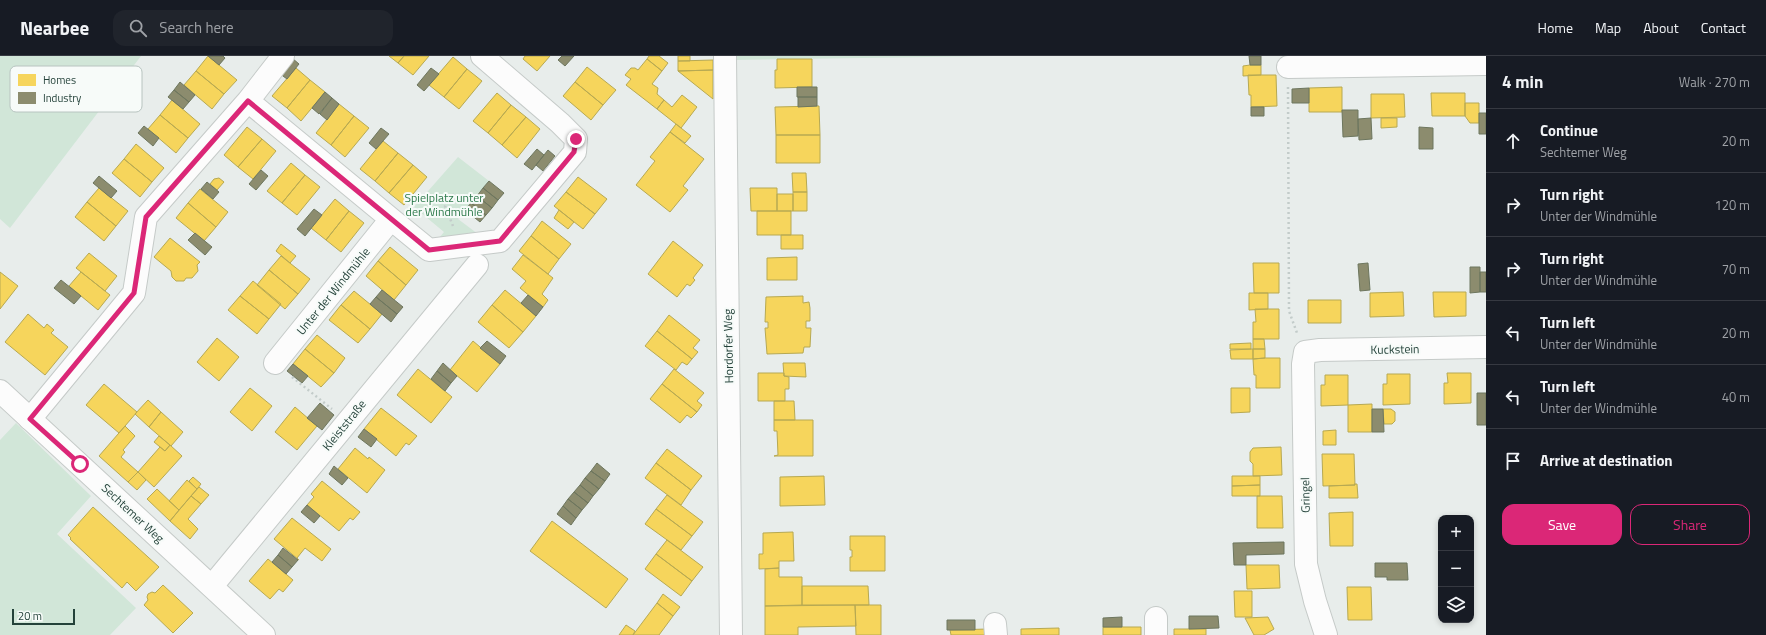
<!DOCTYPE html>
<meta charset="utf-8">
<style>
body{margin:0;font-family:"Titillium Web",sans-serif;background:#20242c;color:#f1f3f6}
.controls{position:absolute;right:12px;bottom:12px;display:grid;overflow:hidden;border-radius:8px;box-shadow:0 2px 6px #0003}
.controls button{width:36px;height:36px;display:grid;place-items:center;padding:0;border:0;border-bottom:1px solid #363941;background:#171b24;color:#f1f3f6;font:20px sans-serif}
.scale{position:absolute;left:12px;bottom:10px;width:63px;box-sizing:border-box;padding-left:4px;border:2px solid #24423a;border-top:0;font-size:11px;line-height:14px;white-space:nowrap;color:#24423a;-webkit-text-stroke:3px #f7fbf9;paint-order:stroke}
.stop{position:absolute;width:12px;height:12px;margin:-9px;border:3px solid #db2777;border-radius:50%;background:#fff}
.stop.end{background:#db2777;border-color:#fff;box-shadow:0 1px 4px #0008}
.list{margin:0;padding:0;list-style:none}
h2{display:flex;justify-content:space-between;align-items:center;height:52px;margin:0;padding:0 16px;font-size:17px}
h2 small{font-size:13px;font-weight:400;color:#9ea1a6}
.list li{display:grid;grid-template-columns:26px 1fr auto;gap:12px;align-items:center;box-sizing:border-box;height:64px;padding:0 16px;border-top:1px solid #363941}
.list b{display:block;font-size:15px;white-space:nowrap}
.list p{margin:0;font-size:13px;white-space:nowrap;color:#9ea1a6}
.list em{font-size:13px;font-style:normal;color:#9ea1a6}
.actions{display:flex;gap:8px;padding:12px 16px}
.actions a{flex:1;padding:9px 0;border:1px solid #db2777;border-radius:12px;text-align:center;font-size:14px;color:#db2777}
.actions .main{background:#db2777;color:#fff}
.icon{flex:none;width:22px;height:22px;fill:none;stroke:currentColor;stroke-width:2;stroke-linecap:round;stroke-linejoin:round}
.map{position:relative;flex:none;width:1486px;height:579px;overflow:hidden}
header{display:flex;align-items:center;gap:24px;box-sizing:border-box;height:56px;padding:0 20px;background:#171b24;border-bottom:1px solid #363941}
header strong{font-size:19px}
nav{display:flex;gap:22px;margin-inline-start:auto;font-size:14px}
.search{width:280px;height:36px;background:#20242c;display:flex;align-items:center;gap:10px;box-sizing:border-box;padding:0 14px;border-radius:12px;color:#9ea1a6;font-size:15px}
main{display:flex}
aside{flex:1;background:#171b24}
.map>svg:first-child{display:block}
</style>
<header>
<strong>Nearbee</strong>
<div class="search"><svg class="icon" aria-label="search" viewBox="0 0 24 24"><circle cx="10" cy="10" r="6"/><path d="M15 15l6 6"/></svg>Search here</div>
<nav><a>Home</a><a>Map</a><a>About</a><a>Contact</a></nav>
</header>
<main>
<div class="map">
<svg width="1486" height="579" viewBox="0 0 1486 579">
<rect width="100%" height="100%" fill="#e8edeb"/>
<path fill="#d1e6d8" d="M0 0H141L10 172 0 163Z
M734 0H994L734 4Z
M458 101 489 125 458 163 482 181 435 187 444 176 414 151Z
M16 367 91 440 57 478 136 552 110 579H0V384Z"/>
<path fill="#f6d55c" stroke="#b7a952" d="M208 0 237 24 224 38 196 15Z
M389 0H404L398 7Z
M404 0H429L413 19 398 7Z
M525 0H550L537 15 523 3Z
M649 0H659L668 7 662 15 647 3Z
M678 0H690V5H678Z
M453 1 467 13 444 41 429 29Z
M647 3 662 15 652 28 658 32 657 38 664 44 657 53 626 29 631 23 625 19 631 12H635L638 14Z
M777 3H812V31L775 32V14H777Z
M713 4V14L678 15V5Z
M1250 9H1261V19L1243 20V10Z
M587 11 616 34 603 49 575 26Z
M296 12 310 24 287 52 272 40Z
M467 13 482 25 459 53 444 41Z
M713 14V43L678 15Z
M196 15 224 38 212 53 184 29Z
M1248 19H1276L1277 50 1251 51V39H1249Z
M310 24 325 36 301 65 287 52Z
M575 26 603 49 591 64 563 40Z
M1342 31V56H1309V32Z
M497 37 511 49 488 77 473 65Z
M1431 37H1465V60H1432Z
M1371 38H1404L1405 61 1371 62Z
M682 39 697 51 681 72 657 53 664 44 672 51Z
M172 44 200 68 188 82 160 59Z
M1465 47H1479V67H1470L1465 60Z
M339 48 354 60 331 89 316 77Z
M511 49 526 61 502 89 488 77Z
M819 50 820 79H776L775 51Z
M160 59 188 82 176 97 148 73Z
M354 60 369 72 345 101 331 89Z
M526 61 540 73 517 102 502 89Z
M1381 62H1397V71L1381 72Z
M676 68 691 80 685 87 670 76Z
M247 71 262 83 238 111 224 99Z
M670 76 704 103 683 130 688 134 670 156 636 129 655 105 650 101Z
M776 79H820V107H776Z
M262 83 276 95 253 123 238 111Z
M383 85 398 97 375 125 360 113Z
M136 88 164 112 152 126 124 103Z
M398 97 413 109 389 137 375 125Z
M124 103 152 126 140 141 112 117Z
M291 107 305 119 282 147 267 135Z
M413 109 427 121 404 149 389 137Z
M792 117H806L807 136H793Z
M305 119 320 131 297 159 282 147Z
M578 121 607 143 595 158 566 136Z
M219 122 224 126 217 134 210 128 214 123Z
M99 132 128 155 116 170 87 146Z
M750 132H777V155H751Z
M200 133 228 156 216 171 188 147Z
M566 136 595 158 583 173 554 150Z
M793 136H807V155H793Z
M777 138H793V155H777Z
M335 143 349 155 326 184 311 172Z
M87 146 116 170 104 185 75 161Z
M188 147 216 171 204 185 176 162Z
M559 154 574 166 568 173 554 162Z
M349 155 364 167 341 196 326 184Z
M757 155H791V179H757Z
M542 165 571 188 559 203 531 180Z
M781 179H803V193H781Z
M531 180 559 203 548 218 519 195Z
M170 182 200 206 197 209 198 215 192 222H186L184 225H176L172 221 171 215 154 201Z
M673 185 703 209 693 222 695 224 690 230 687 228 677 241 648 218Z
M281 188 296 200 290 207 276 195Z
M390 191 418 214 406 229 378 205Z
M89 197 117 220 105 235 76 212Z
M523 199 553 222 542 238 548 244 543 251 520 232 526 225 512 213Z
M281 200 310 223 298 238 269 214Z
M797 201V224H767V202Z
M378 205 406 229 394 244 366 220Z
M1253 207H1279V237H1254Z
M269 214 298 238 285 253 257 229Z
M0 216 18 230 0 253Z
M81 216 110 239 98 254 69 230Z
M253 225 281 248 269 263 240 240Z
M505 234 536 260 523 276 492 249Z
M354 235 382 258 370 273 341 249Z
M1403 236 1404 260 1370 261V237Z
M1433 236H1466V260L1434 261Z
M1249 237H1268V253L1249 254Z
M240 240 269 263 257 278 228 254Z
M803 240V247L809 246 810 252V265H806V272H811L810 291H804L803 297 767 298 765 272H768V266H765L766 241Z
M1308 244H1341V267H1308Z
M341 249 370 273 358 287 329 264Z
M492 249 523 276 509 292 478 266Z
M1255 253H1279V283H1253V266H1256Z
M28 258 44 272 47 268 54 274 51 277 68 291 45 319 5 286Z
M669 259 700 284 693 292 698 296 692 303 657 275Z
M657 275 692 303 687 309 682 306 676 314 645 290Z
M317 279 345 302 334 317 305 293Z
M217 282 239 301 219 325 197 306Z
M1253 283H1264L1265 293H1253Z
M473 285 500 308 477 336 450 314Z
M1251 287V293H1230V288Z
M305 293 334 317 321 331 293 308Z
M1253 293H1265V302L1253 303Z
M1253 293V303H1231L1230 294Z
M1265 302H1280V332H1256V319H1254L1253 303Z
M783 307H805L806 321 784 320Z
M418 313 452 341 431 367 397 339Z
M674 313 704 337 697 345 702 349 697 356 662 328Z
M758 317H784V320L789 321V333H785V345H758Z
M1447 317H1471V347L1444 348V327H1448Z
M1387 318H1410V348L1383 349V328H1387Z
M1325 319H1348V349L1321 350V329H1325Z
M104 328 137 356 119 377 86 349Z
M662 328 697 356 691 362 687 359 680 367 650 343Z
M250 332 272 350 252 375 230 356Z
M1231 332H1250V356L1231 357Z
M148 344 161 356 149 371 135 358Z
M774 345H794L795 364H774Z
M1372 348V376H1348V349Z
M295 351 317 370 297 394 275 376Z
M381 352 417 380 409 389 406 387 396 400 364 373Z
M1383 353H1391L1395 356V365L1392 368H1384Z
M161 356 183 376 171 390 149 371Z
M774 364H813V400H774L778 399 777 375H774Z
M125 370 135 380 123 394 125 396 121 401 138 416 128 426 99 400Z
M1336 374V389H1323V375Z
M159 380 170 389 165 395 154 386Z
M170 389 182 400 154 431 138 416 160 391 165 395Z
M1281 391 1282 419 1253 420V408L1250 405V396L1253 392Z
M355 392 368 403 369 401 385 414 367 437 338 413Z
M667 393 702 420 691 434 656 407Z
M1322 398H1354L1355 429 1323 430Z
M656 407 691 434 681 449 645 422Z
M138 416 146 424 137 434 128 426Z
M824 420 825 449 780 450V421Z
M1232 420H1260V429L1232 430Z
M193 421 201 428 197 433 189 425Z
M187 424 197 433 179 454 169 445Z
M322 425 360 456 353 464 350 462 339 475 307 449 314 441 311 438Z
M1354 428H1357L1358 442H1329V430L1355 429Z
M1260 429V440H1232V430Z
M199 431 209 439 201 448 191 440Z
M157 433 179 454 170 465 147 443Z
M667 439 703 466 692 480 656 453Z
M191 440 201 448 188 463 198 473 190 483 170 465Z
M1257 440H1282L1283 472H1257Z
M93 451 159 511 136 535 127 526 122 532 70 483 71 482 68 479Z
M656 453 692 480 681 494 645 468Z
M1353 456V490H1330L1329 457Z
M292 462 331 493 322 505 305 492 297 502 299 504 274 483Z
M552 465 628 523 606 552 530 495Z
M793 476 794 505H779V512L759 513V498H763V477Z
M850 480H885V515H850V501H852V494H850Z
M667 484 703 511 692 525 656 498Z
M656 498 692 525 681 540 645 513Z
M268 503 293 524 283 536 279 533 270 543 249 525Z
M1246 509H1279L1280 532 1247 533Z
M779 512V521H802V549L765 550V513Z
M163 529 193 557 173 577 144 549 148 544 147 541 148 538 152 536 155 537Z
M802 530H868L869 549H802Z
M1347 531H1371L1372 564H1348Z
M1234 535H1252V561H1235Z
M663 538 680 551 673 560 657 547Z
M657 547 673 560 659 579H633Z
M855 549 856 570 798 571V579H765V550Z
M855 549H881V579H856Z
M1268 561 1274 573 1264 579H1254L1245 562Z
M626 569 635 575 633 579H619Z
M1103 571H1141V579H1103Z
M1059 572V579H1021V573Z
M988 573V579H951L950 574Z
M1174 573H1206V579H1174Z"/>
<path fill="#8c8c6e" stroke="#6d765e" d="M208 0H223L225 2 219 9Z
M562 0H574L565 10 558 4Z
M1249 0H1261V9H1250Z
M292 2 299 8 287 23 279 17Z
M431 12 439 18 424 35 417 29Z
M180 26 195 39 189 46 174 34Z
M797 31H817V41H797Z
M1309 32V47H1292V33Z
M174 34 189 46 183 53 168 41Z
M325 36 332 42 319 58 312 52Z
M798 41H817V50L798 51Z
M332 42 339 48 327 64 320 58Z
M1251 51H1264V60H1251Z
M1342 54H1358V80L1343 81Z
M1479 57H1486V78H1479Z
M1371 62 1372 83 1359 84 1358 63Z
M144 70 159 82 153 90 138 77Z
M1419 71 1433 72V93H1419Z
M381 72 389 78 376 93 369 87Z
M537 93 544 99 532 114 524 108Z
M548 94 555 100 543 115 536 109Z
M261 114 268 120 256 134 249 128Z
M99 120 117 135 111 142 93 127Z
M489 125 504 137 498 144 483 132Z
M207 126 219 136 213 143 201 133Z
M483 132 498 144 492 152 477 140Z
M477 140 492 152 486 159 471 147Z
M471 147 486 159 480 166 465 154Z
M314 153 322 159 305 180 297 173Z
M195 177 212 191 205 199 188 184Z
M1368 207 1370 234 1360 235 1358 208Z
M1470 211H1480V236L1470 237Z
M1480 216H1486V236H1480Z
M61 224 81 240 74 248 54 232Z
M382 234 403 251 397 258 376 241Z
M528 239 543 251 536 260 521 247Z
M376 241 397 258 391 266 370 248Z
M487 285 506 300 500 308 480 292Z
M443 307 457 320 451 327 437 315Z
M293 308 308 320 302 327 287 315Z
M437 315 451 327 445 335 431 323Z
M1477 337H1486V369H1477Z
M320 347 334 359 322 374 307 362Z
M1372 353H1383L1384 376H1372Z
M364 373 377 383 371 391 358 381Z
M597 407 610 418 605 425 591 415Z
M334 410 348 422 342 429 329 418Z
M591 415 605 425 599 433 585 422Z
M585 422 599 433 593 440 580 429Z
M580 429 593 440 588 447 574 436Z
M574 436 588 447 582 454 568 443Z
M568 443 582 454 576 462 563 450Z
M307 449 320 460 314 467 301 456Z
M563 450 576 462 571 469 557 458Z
M1284 486V498L1246 499V509H1234L1233 487Z
M283 492 298 504 292 511 278 499Z
M278 499 292 511 286 518 272 506Z
M1375 507H1407L1408 524H1387V521H1375Z
M1189 560H1218L1219 572 1189 573Z
M1122 561V571H1103V562Z
M947 564H975V574H947Z"/>
<g fill="none" stroke-linecap="round" stroke-linejoin="round">
<defs>
<path id="minor" d="M725 0 731 579
M1288 11 1486 8
M248 45 391 163
M275 307 391 163 429 194 500 185 575 96 576 83 560 67 482 0
M30 363 134 237 146 161 248 45 283 0
M212 530 477 209
M1156 562V579
M995 568 996 579
M1326 579 1315 545 1306 508 1303 308 1305 296 1320 294 1486 291"/>
<path id="tertiary" d="M0 335 264 579"/>
</defs>
<use href="#minor" stroke="#c5cac8" stroke-width="24"/>
<use href="#tertiary" stroke="#c5cac8" stroke-width="24"/>
<path stroke="#c3ccca" stroke-width="2.5" stroke-dasharray="2 3" stroke-linecap="butt" d="M1288 31 1289 255 1297 277
M453 170 445 150 454 138
M292 321 332 353"/>
<use href="#minor" stroke="#fcfcfc" stroke-width="22"/>
<use href="#tertiary" stroke="#fcfcfc" stroke-width="22"/>
</g>
<g fill="none" stroke-linecap="round" stroke-linejoin="round">
<path stroke="#db2777" stroke-width="5" d="M80 408 30 363 134 237 146 161 248 45 429 194 500 185 574 96 576 83"/>
</g>
<g text-anchor="middle" dominant-baseline="central" stroke-width="4" stroke-linejoin="round" paint-order="stroke">
<g font-size="12" fill="#2d7a4b" stroke="#f7fbf9">
<text x="444" y="141">Spielplatz unter<tspan x="444" dy="14">der Windmühle</tspan></text>
</g>
<g font-size="12" fill="#24423a" stroke="#f7fbf9">
<text transform="translate(333 235) rotate(-51)">Unter der Windmühle</text>
<text transform="translate(728 290) rotate(-91)">Hordorfer Weg</text>
<text transform="translate(1395 293) rotate(-1)">Kuckstein</text>
<text transform="translate(344 369) rotate(-51)">Kleiststraße</text>
<text transform="translate(1305 439) rotate(-91)">Gringel</text>
<text transform="translate(133 457) rotate(43)">Sechtemer Weg</text>
</g>
</g>
<rect x="10" y="10" width="132" height="46" rx="6" fill="#f7fbf9" stroke="#b8c4c0" stroke-width="1"/>
<rect x="18" y="18" width="18" height="12" fill="#f6d55c"/>
<rect x="18" y="36" width="18" height="12" fill="#8c8c6e"/>
<g font-size="11" fill="#24423a">
<text x="43" y="28">Homes</text>
<text x="43" y="46">Industry</text>
</g>
</svg>
<div class="controls">
<button>+</button>
<button>−</button>
<button><svg class="icon" aria-label="layers" viewBox="0 0 24 24"><path d="M12 4l9 5-9 5-9-5zM3 14l9 5 9-5"/></svg></button>
</div>
<div class="scale">20 m</div>
<div class="stop" style="left:80px;top:408px"></div>
<div class="stop end" style="left:576px;top:83px"></div>
</div>
<aside>
<h2>4 min<small>Walk · 270 m</small></h2>
<ul class="list">
<li><svg class="icon" aria-label="ahead" viewBox="0 0 24 24"><path d="M12 20V5M6 11l6-6 6 6"/></svg><div><b>Continue</b><p>Sechtemer Weg</p></div><em>20 m</em></li>
<li><svg class="icon" aria-label="right" viewBox="0 0 24 24"><path d="M7 20v-9h11M14 6l5 5-5 5"/></svg><div><b>Turn right</b><p>Unter der Windmühle</p></div><em>120 m</em></li>
<li><svg class="icon" aria-label="right" viewBox="0 0 24 24"><path d="M7 20v-9h11M14 6l5 5-5 5"/></svg><div><b>Turn right</b><p>Unter der Windmühle</p></div><em>70 m</em></li>
<li><svg class="icon" aria-label="left" viewBox="0 0 24 24"><path d="M17 20v-9H6M10 6l-5 5 5 5"/></svg><div><b>Turn left</b><p>Unter der Windmühle</p></div><em>20 m</em></li>
<li><svg class="icon" aria-label="left" viewBox="0 0 24 24"><path d="M17 20v-9H6M10 6l-5 5 5 5"/></svg><div><b>Turn left</b><p>Unter der Windmühle</p></div><em>40 m</em></li>
<li><svg class="icon" aria-label="arrive" viewBox="0 0 24 24"><path d="M6 21V4h12l-3 4 3 4H6"/></svg><div><b>Arrive at destination</b></div></li>
</ul>
<div class="actions"><a class="main">Save</a><a>Share</a></div>
</aside>
</main>
